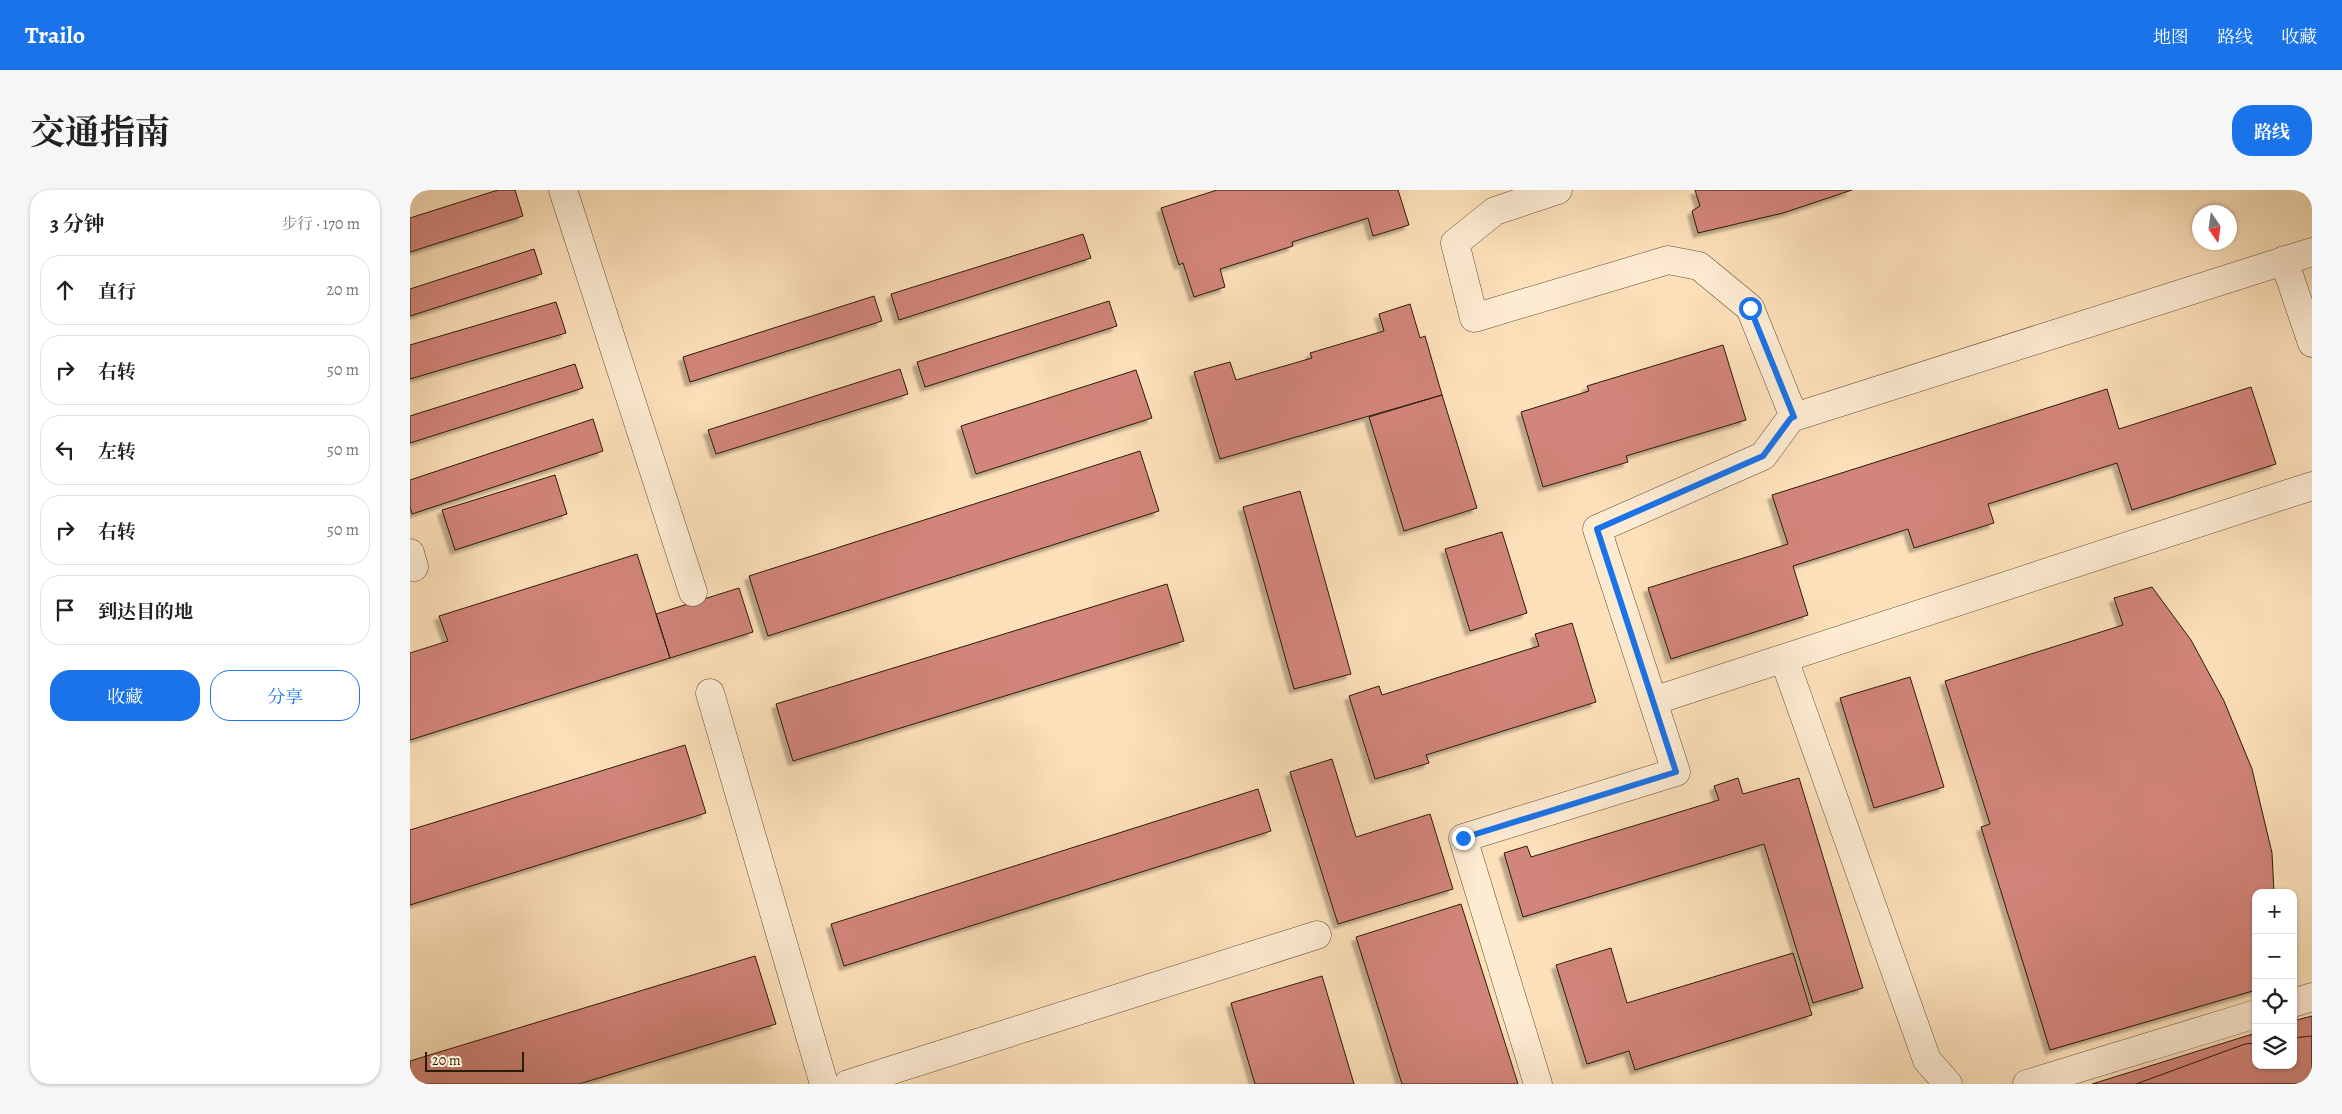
<!DOCTYPE html>
<html lang="zh">
<meta charset="utf-8">
<style>
body{margin:0;font-family:Alegreya,"Noto Serif SC",serif;background:#f6f6f6;color:#222}
.controls{position:absolute;right:15px;bottom:15px;display:grid;overflow:hidden;border-radius:10px;box-shadow:0 1px 4px #0004}
.controls button{width:45px;height:45px;display:grid;place-items:center;padding:0;border:0;border-bottom:1px solid #e0e0e0;background:#fff;color:#222;font:25px sans-serif}
.compass{position:absolute;left:1782px;top:15px;width:45px;height:45px;border-radius:50%;background:#fff;box-shadow:0 1px 4px #0004;rotate:167deg}
.scale{position:absolute;left:15px;bottom:12px;width:99px;box-sizing:border-box;padding-left:5px;border:2px solid #2b1b0b;border-top:0;font-size:14px;line-height:18px;white-space:nowrap;color:#2b1b0b;-webkit-text-stroke:4px #fdebd2;paint-order:stroke}
.stop{position:absolute;width:15px;height:15px;margin:-11px;border:4px solid #1a73e8;border-radius:50%;background:#fff}
.stop.end{background:#1a73e8;border-color:#fff;box-shadow:0 1px 5px #0008}
.list{margin:0;padding:0;list-style:none}
h2{display:flex;justify-content:space-between;align-items:center;height:65px;margin:0;padding:0 20px;font-size:21px}
h2 small{font-size:16px;font-weight:400;color:#767676}
.list li{display:grid;grid-template-columns:32px 1fr auto;gap:15px;align-items:center;box-sizing:border-box;height:70px;margin:0 10px 10px;padding:0 10px;border:1px solid #e0e0e0;border-radius:20px}
.list b{display:block;font-size:19px;white-space:nowrap}
.list em{font-size:16px;font-style:normal;color:#767676}
.actions{display:flex;gap:10px;padding:15px 20px}
.actions a{flex:1;padding:11px 0;border:1px solid #1a73e8;border-radius:20px;text-align:center;font-size:18px;color:#1a73e8}
.actions .main{background:#1a73e8;color:#fff}
.icon{flex:none;width:28px;height:28px;fill:none;stroke:currentColor;stroke-width:2;stroke-linecap:round;stroke-linejoin:round}
.map{position:relative;flex:none;width:1902px;height:894px;overflow:hidden;border-radius:20px}
header{display:flex;align-items:center;gap:30px;box-sizing:border-box;height:70px;padding:0 25px;background:#1a73e8;color:#fff}
header strong{font-size:24px}
nav{display:flex;gap:28px;margin-inline-start:auto;font-size:18px}
.intro{display:flex;align-items:center;justify-content:space-between;box-sizing:border-box;height:120px;padding:0 30px}
h1{margin:0;font-size:35px}
.button{padding:12px 22px;border-radius:20px;background:#1a73e8;color:#fff;font-size:18px;font-weight:700}
main{display:flex;gap:30px;padding:0 30px}
aside{flex:1;background:#fff;border-radius:20px;box-shadow:0 1px 4px #0004}
.map>svg:first-child{display:block}
</style>
<header>
<strong>Trailo</strong>
<nav><a>地图</a><a>路线</a><a>收藏</a></nav>
</header>
<div class="intro"><h1>交通指南</h1><a class="button">路线</a></div>
<main>
<aside>
<h2>3 分钟<small>步行 · 170 m</small></h2>
<ul class="list">
<li><svg class="icon" aria-label="ahead" viewBox="0 0 24 24"><path d="M12 20V5M6 11l6-6 6 6"/></svg><div><b>直行</b></div><em>20 m</em></li>
<li><svg class="icon" aria-label="right" viewBox="0 0 24 24"><path d="M7 20v-9h11M14 6l5 5-5 5"/></svg><div><b>右转</b></div><em>50 m</em></li>
<li><svg class="icon" aria-label="left" viewBox="0 0 24 24"><path d="M17 20v-9H6M10 6l-5 5 5 5"/></svg><div><b>左转</b></div><em>50 m</em></li>
<li><svg class="icon" aria-label="right" viewBox="0 0 24 24"><path d="M7 20v-9h11M14 6l5 5-5 5"/></svg><div><b>右转</b></div><em>50 m</em></li>
<li><svg class="icon" aria-label="arrive" viewBox="0 0 24 24"><path d="M6 21V4h12l-3 4 3 4H6"/></svg><div><b>到达目的地</b></div></li>
</ul>
<div class="actions"><a class="main">收藏</a><a>分享</a></div>
</aside>
<div class="map">
<svg width="1902" height="894" viewBox="0 0 1902 894">
<defs>
<filter id="shadow"><feDropShadow dx="-4.5" dy="4.5" stdDeviation="1" flood-color="#0004"/></filter>
</defs>
<rect width="100%" height="100%" fill="#fce0b9"/>
<filter id="stains"><feTurbulence type="fractalNoise" baseFrequency=".004" numOctaves="4"/><feColorMatrix values="0 0 0 0 .2 0 0 0 0 .09 0 0 0 0 .02 0 0 0 .5 -.17"/></filter>
<radialGradient id="worn" r=".72"><stop offset=".6" stop-color="#630" stop-opacity="0"/><stop offset="1" stop-color="#630" stop-opacity=".3"/></radialGradient>
<path fill="#d2857a" stroke="#2b1b0b" filter="url(#shadow)" d="M88 0H105L113 26 0 62V28Z
M807 0H988L999 35 963 46 958 28 882 52 883 56 810 79 815 97 784 107 773 73 769 75 751 18Z
M1285 0H1442L1373 23 1288 43 1282 21 1290 16Z
M673 44 681 68 489 130 481 104Z
M124 59 132 84 0 126V99Z
M464 106 472 131 280 192 273 167Z
M699 111 707 136 515 197 507 172Z
M146 112 156 143 0 189V155Z
M1000 114 1010 148 1015 146 1032 205 810 269 784 182 820 172 826 190 902 168 900 163 974 141 969 124Z
M1313 155 1336 230 1216 266 1218 272 1133 297 1111 222 1179 201 1177 196Z
M165 174 173 198 0 253V226Z
M490 179 498 204 306 264 298 240Z
M726 180 742 228 566 284 551 236Z
M1841 197 1866 274 1722 320 1707 273 1578 314 1584 333 1504 358 1498 339 1383 376 1398 425 1261 469 1238 398 1378 354 1362 305 1697 199 1709 239Z
M1032 205 1067 318 994 341 959 227Z
M183 229 193 261 2 324 0 317V290Z
M730 261 749 321 358 446 339 386Z
M145 285 157 324 45 360 32 320Z
M890 301 941 484 884 499 833 317Z
M1092 342 1117 423 1060 441 1035 359Z
M227 364 260 468 0 550V463L38 451 29 426Z
M757 394 774 451 383 571 366 514Z
M1742 397 1781 450 1814 511 1842 579 1862 663 1864 703H1846V800L1640 860 1571 637 1580 634 1535 491 1713 435 1704 408Z
M329 398 343 442 260 468 246 424Z
M1162 433 1186 512 1016 565 1019 573 965 589 939 506 969 496 972 505 1129 456 1125 444Z
M1500 487 1534 597 1464 618 1430 508Z
M275 555 296 623 0 715V640Z
M922 569 946 647 1020 624 1043 699 928 734 880 582Z
M1328 588 1333 604 1389 588 1453 798 1403 813 1354 654 1113 727 1094 663 1117 656 1121 667 1309 610 1304 596Z
M848 599 861 641 434 776 421 734Z
M1051 714 1108 894H992L946 747Z
M1201 758 1217 813 1383 763 1402 825 1225 880 1219 861 1177 874 1146 775Z
M345 766 366 834 169 894H0V871Z
M912 786 944 894H845L821 813Z
M1902 826V894H1682L1846 843V875H1883V831Z
M1902 846V894H1726L1835 854 1846 853V875H1883V848Z"/>
<g fill="none" stroke-linecap="round" stroke-linejoin="round">
<defs>
<path id="minor" d="M153 0 283 402
M1148 0 1085 21 1045 53 1064 128 1258 70 1289 76 1340 118 1384 227
M1874 70 1902 153
M0 363 4 377
M1374 469 1517 870 1538 894
M300 503 414 894
M1243 511 1902 296
M1883 813 1902 807
M438 894 907 745
M1128 894 1053 648 1266 582 1187 339 1353 266 1381 228 1902 62
M1617 894 1846 824"/>
</defs>
<use href="#minor" stroke="#5f4c36" stroke-width="29"/>
<use href="#minor" stroke="#fdebd2" stroke-width="28"/>
</g>
<g fill="none" stroke-linecap="round" stroke-linejoin="round">
<path stroke="#1a73e8" stroke-width="6" d="M1053 648 1266 582 1187 339 1353 266 1381 228 1384 227 1340 118"/>
</g>
<rect width="100%" height="100%" filter="url(#stains)"/>
<rect width="100%" height="100%" fill="url(#worn)"/>
</svg>
<div class="controls">
<button>+</button>
<button>−</button>
<button><svg class="icon" aria-label="locate" viewBox="0 0 24 24"><circle cx="12" cy="12" r="6"/><path d="M12 2v4M12 18v4M2 12h4M18 12h4"/></svg></button>
<button><svg class="icon" aria-label="layers" viewBox="0 0 24 24"><path d="M12 4l9 5-9 5-9-5zM3 14l9 5 9-5"/></svg></button>
</div>
<svg class="compass" viewBox="-18 -18 36 36"><path d="M0-13l5 13h-10z" fill="#e53935"/><path d="M0 13l5-13h-10z" fill="#767676"/></svg>
<div class="scale">20 m</div>
<div class="stop" style="left:1340px;top:118px"></div>
<div class="stop end" style="left:1053px;top:648px"></div>
</div>
</main>
